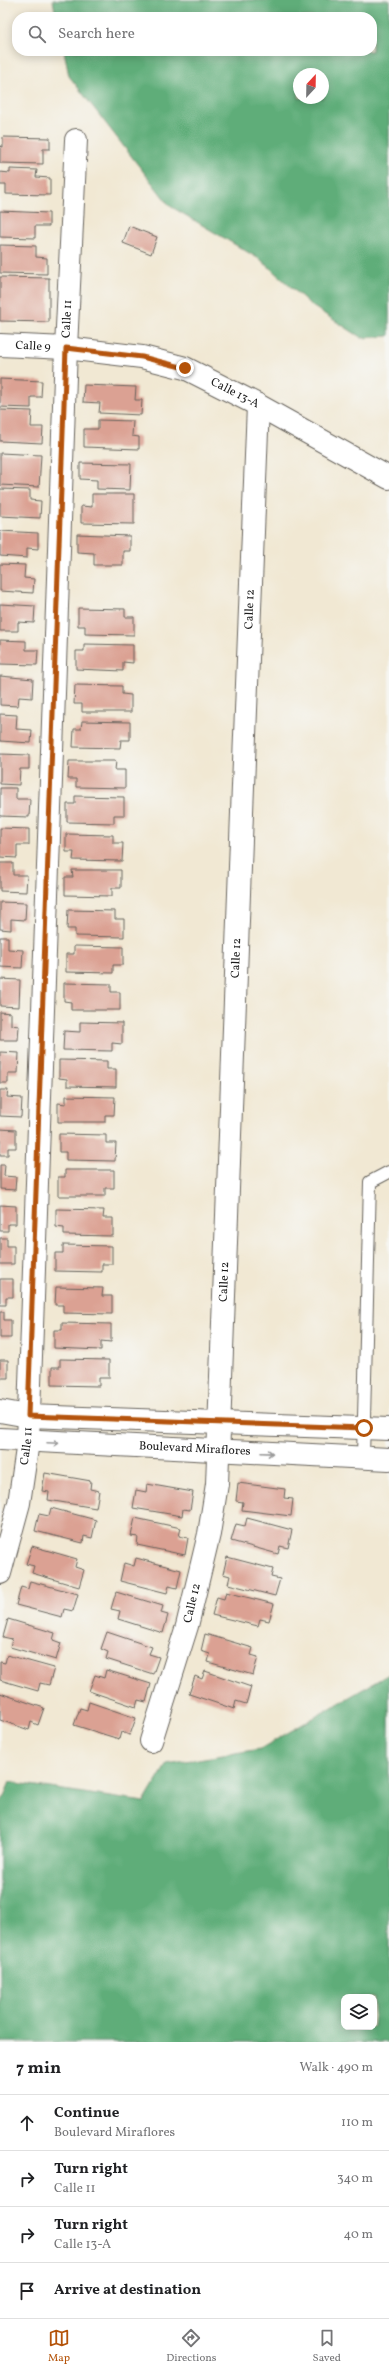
<!DOCTYPE html>
<meta charset="utf-8">
<style>
body{margin:0;font-family:Vollkorn,serif;background:#f6f6f6;color:#202124}
.controls{position:absolute;right:12px;bottom:12px;display:grid;overflow:hidden;border-radius:8px;box-shadow:0 2px 10px #0003}
.controls button{width:36px;height:36px;display:grid;place-items:center;padding:0;border:0;border-bottom:1px solid #e0e0e0;background:#fff;color:#202124;font:20px sans-serif}
.compass{position:absolute;left:293px;top:68px;width:36px;height:36px;border-radius:50%;background:#fff;box-shadow:0 2px 10px #0003;rotate:22deg}
.stop{position:absolute;width:12px;height:12px;margin:-9px;border:3px solid #b45309;border-radius:50%;background:#fff}
.stop.end{background:#b45309;border-color:#fff;box-shadow:0 1px 4px #0008}
.list{margin:0;padding:0;list-style:none}
h2{display:flex;justify-content:space-between;align-items:center;height:52px;margin:0;padding:0 16px;font-size:17px}
h2 small{font-size:13px;font-weight:400;color:#757577}
.list li{display:grid;grid-template-columns:26px 1fr auto;gap:12px;align-items:center;box-sizing:border-box;height:56px;padding:0 16px;border-top:1px solid #e0e0e0}
.list b{display:block;font-size:15px;white-space:nowrap}
.list p{margin:0;font-size:13px;white-space:nowrap;color:#757577}
.list em{font-size:13px;font-style:normal;color:#757577}
.icon{flex:none;width:22px;height:22px;fill:none;stroke:currentColor;stroke-width:2;stroke-linecap:round;stroke-linejoin:round}
.map{position:relative;flex:none;width:389px;height:2042px;overflow:hidden}
.search{position:absolute;background:#fff;box-shadow:0 2px 10px #0003;left:12px;right:12px;top:12px;height:44px;display:flex;align-items:center;gap:10px;box-sizing:border-box;padding:0 14px;border-radius:16px;color:#757577;font-size:15px}
.sheet{height:276px;background:#fff}
nav{display:flex;justify-content:space-around;align-items:center;box-sizing:border-box;height:56px;border-top:1px solid #e0e0e0;background:#fff;font-size:11px;color:#757577}
nav a{display:grid;justify-items:center;gap:2px}
nav .on{color:#b45309}
.map>svg:first-child{display:block}
</style>
<div class="map">
<svg width="389" height="2042" viewBox="0 0 389 2042">
<rect width="100%" height="100%" fill="#f6f6f2"/>
<filter id="ink" filterUnits="userSpaceOnUse"><feTurbulence type="fractalNoise" baseFrequency=".025" numOctaves="2"/><feDisplacementMap in="SourceGraphic" scale="8" xChannelSelector="R" yChannelSelector="G"/><feConvolveMatrix kernelMatrix="1 2 1 2 8 2 1 2 1" color-interpolation-filters="sRGB"/></filter>
<filter id="wash" filterUnits="userSpaceOnUse"><feTurbulence type="fractalNoise" baseFrequency=".012" numOctaves="4" result="noise"/><feDisplacementMap in="SourceGraphic" scale="16" xChannelSelector="R" yChannelSelector="G"/><feGaussianBlur stdDeviation="0.9" result="paint"/><feColorMatrix in="noise" values="0 0 0 0 0 0 0 0 0 0 0 0 0 0 0 0 0 1.4 0 .05"/><feComposite in="paint" operator="in"/></filter>
<g filter="url(#wash)">
<rect width="100%" height="100%" fill="#f1e8d3"/>
<path fill="#5ead79" stroke="#3d644a" fill-rule="evenodd" d="M53 0H389V336L362 338 312 306 261 260 170 206 69 76 64 51H372V17H56ZM299 74H323V98H299Z
M389 1674V2042H0V1805L10 1782 144 1802 167 1764 260 1749ZM344 1997H374V2027H344Z"/>
<g id="blocks">
<path fill="#dba193" d="M3 137 50 138V149H43V164L0 163V146L3 147Z
M10 169 37 170 36 177 50 178V195L6 194V185H0V172L10 173Z
M0 211 49 213V226H35V238L0 237Z
M129 226 157 237 151 254 123 243Z
M0 245 36 246V257L47 258V274L0 273Z
M0 277 49 278V322L0 321Z
M0 379 42 381 41 397H31V408L0 407Z
M84 385 136 387 135 400H142L141 415 99 413 100 403 83 402Z
M0 410 32 411 31 427H43L42 443 0 441Z
M98 420 133 421 132 436 139 437V449L84 447V429H98Z
M0 453 41 455 39 487 0 485Z
M80 463 131 464 130 490 97 489V480L80 479Z
M0 489 30 490V500L41 501 40 518 0 516Z
M92 494H134V524L81 523V506L92 507Z
M0 531 38 533V549L27 548V558L0 556Z
M77 534 130 536V551H123V565H94V553L77 552Z
M0 564 25 565 24 578 34 579 33 593 0 591Z
M0 604 35 606 34 623 18 622V631H0Z
M78 608 125 609V617H134V635L85 634V626H78Z
M0 640 26 641V650H38L37 665 0 664Z
M84 644 133 645V663L123 662V671L76 669V651H84Z
M0 676 33 679 32 698 19 697 18 706 0 705Z
M75 685 122 686V694L131 695V712H82V704H74Z
M0 714 17 715 16 729 32 730 31 743 0 741Z
M82 721 130 722V740H121L120 748 73 747 74 729H81Z
M0 754 29 755V769H20L19 785 0 784Z
M69 761H116L115 770H125V788L76 787V779H68Z
M0 788H16V799H30L29 817 0 816Z
M75 796 124 797V815H114V823L67 822V804H75Z
M0 828 29 829V845H17V858L0 857Z
M66 834 113 835V843H123L122 861 73 860 74 852H66Z
M0 863H13V875H27L26 892 0 891Z
M72 870H121V888H112V896L65 895V877H73Z
M0 902 26 903 25 920 11 919V930L0 929Z
M68 910 115 911V919H124V937L75 936V929H67Z
M0 937H8V949L23 950 22 968 0 967Z
M74 946 123 947V965H113V973L66 972V954H74Z
M0 979 20 980 19 1007 0 1006Z
M64 983 111 984V992H120V1010H71V1002L64 1001Z
M0 1012 11 1013V1025L19 1026 18 1040H0Z
M80 1022 122 1023V1044L112 1043V1051L63 1050 64 1031 80 1032Z
M0 1052 19 1053 18 1073H8V1083H0Z
M59 1060 107 1061V1069H116V1087L67 1086V1079L59 1078Z
M0 1090H8L7 1097 22 1098 21 1117 0 1116Z
M66 1096 115 1097 114 1115H105V1122H58V1103L66 1104Z
M0 1129 16 1130V1148H8V1155H0Z
M59 1134 106 1135V1143H116L115 1161 66 1160V1152H59Z
M0 1165H5L4 1176 16 1177 15 1190 0 1189Z
M65 1170H114V1188H105V1196H58V1177H65Z
M0 1205 16 1206V1224H8V1231H0Z
M56 1209 104 1210 103 1218H113V1236L64 1235V1228L56 1227Z
M0 1238H7V1246H14V1264H0Z
M63 1245 112 1246V1264H102V1272L55 1271V1253H63Z
M0 1279H13V1297H6V1305H0Z
M56 1287 103 1288 102 1296H112V1314L63 1313V1305H55Z
M0 1312H4V1320H11V1338H0Z
M62 1323 111 1324V1342L101 1341V1350L54 1348V1330H62Z
M60 1359 109 1360V1378H99V1386L52 1385V1367H60Z
M0 1360H8V1378H0Z
M45 1473 91 1481 90 1489 99 1491 96 1508 48 1500 49 1492 42 1491Z
M238 1483 285 1489 284 1498 293 1499 291 1516 242 1510 243 1502 236 1501Z
M147 1484 193 1492 190 1510 183 1509 182 1516 133 1508 136 1490 146 1492Z
M51 1508 96 1520 92 1538 84 1536 83 1543 35 1531 39 1514 49 1516Z
M135 1518 181 1528 179 1536 188 1538 185 1555 137 1545 138 1537 131 1536Z
M247 1518 292 1530 288 1548 280 1546 278 1554 231 1541 236 1524 245 1526Z
M32 1546 77 1559 75 1567 84 1570 79 1587 32 1573 34 1566 26 1564Z
M227 1557 273 1569 271 1577 280 1579 275 1596 228 1584 230 1576 223 1574Z
M136 1558 181 1570 177 1588 169 1586 167 1593 120 1581 124 1563 134 1566Z
M30 1581 78 1594 73 1611 64 1609 62 1617 16 1605 21 1587 28 1589Z
M116 1592 163 1606 161 1613 168 1615 163 1633 118 1619 120 1611 111 1609Z
M226 1592 274 1604 269 1621 260 1619 258 1626 212 1615 217 1597 224 1599Z
M8 1619 55 1633 53 1640 61 1643 56 1660 10 1647 12 1639 3 1637Z
M107 1632 152 1647 149 1654 159 1657 153 1674 106 1659 108 1652 101 1649Z
M205 1634 253 1648 251 1655 258 1657 253 1675 208 1662 210 1654 201 1651Z
M7 1655 54 1668 49 1685 40 1683 38 1691 0 1680V1662L5 1663Z
M106 1670 151 1684 146 1702 138 1700 136 1707 89 1691 95 1675 104 1678Z
M205 1671 251 1687 246 1704 236 1701 234 1709 189 1694 195 1676 202 1679Z
M0 1693 44 1708 38 1725 31 1722 29 1730 0 1720Z
M89 1702 136 1718 130 1735 121 1732 119 1739 74 1725 80 1708 87 1710Z"/>
</g>
</g>
<g filter="url(#ink)">
<use href="#blocks" fill-opacity="0" stroke="#67635c" stroke-width="1"/>
<g fill="none" stroke-linecap="round" stroke-linejoin="round">
<defs>
<path id="lane" d="M363 1457 370 1182 389 1172"/>
<g id="street">
<path id="s1" d="M0 345 66 348 142 357 185 368 258 405 389 478"/>
<path id="s2" d="M242 812 258 405"/>
<path d="M0 1411 28 1416 389 1429"/>
<path id="s3" d="M0 1439 389 1459"/>
<path id="s4" d="M0 1573 19 1503 28 1442 66 348 76 140"/>
<path id="s5" d="M151 1741 187 1626 209 1534 217 1484 242 813"/>
</g>
</defs>
<use href="#lane" stroke="#67635c" stroke-width="14"/>
<use href="#street" stroke="#67635c" stroke-width="24"/>
<use href="#lane" stroke="#fff" stroke-width="12"/>
<use href="#street" stroke="#fff" stroke-width="22"/>
</g>
<defs><path id="oneway-shaft" d="M-6 0H5M1.5-3L5.5 0L1.5 3" fill="none" stroke-width="1.6" stroke-linecap="round" stroke-linejoin="round"/></defs>
<g stroke="#999">
<use href="#oneway-shaft" transform="translate(53 1443) rotate(3)"/>
<use href="#oneway-shaft" transform="translate(267 1453) rotate(2)"/>
</g>
</g>
<g fill="none" stroke-linecap="round" stroke-linejoin="round" filter="url(#ink)">
<path stroke="#b45309" stroke-width="5" d="M185 368 142 357 66 348 28 1416 364 1428"/>
</g>
<g text-anchor="middle" dominant-baseline="central" stroke-width="3" stroke-linejoin="round" paint-order="stroke">
<g font-size="12" fill="#1c1c1c" stroke="#f6f6f2">
<text stroke="none"><textPath href="#s4" startOffset="1258">Calle 11</textPath></text>
<text stroke="none"><textPath href="#s1" startOffset="33">Calle 9</textPath></text>
<text stroke="none"><textPath href="#s1" startOffset="243">Calle 13-A</textPath></text>
<text stroke="none"><textPath href="#s2" startOffset="203">Calle 12</textPath></text>
<text stroke="none"><textPath href="#s5" startOffset="792">Calle 12</textPath></text>
<text stroke="none"><textPath href="#s5" startOffset="468">Calle 12</textPath></text>
<text stroke="none"><textPath href="#s4" startOffset="130">Calle 11</textPath></text>
<text stroke="none"><textPath href="#s3" startOffset="195">Boulevard Miraflores</textPath></text>
<text stroke="none"><textPath href="#s5" startOffset="144">Calle 12</textPath></text>
</g>
</g>
</svg>
<div class="controls">
<button><svg class="icon" aria-label="layers" viewBox="0 0 24 24"><path d="M12 4l9 5-9 5-9-5zM3 14l9 5 9-5"/></svg></button>
</div>
<svg class="compass" viewBox="-18 -18 36 36"><path d="M0-13l5 13h-10z" fill="#e53935"/><path d="M0 13l5-13h-10z" fill="#757577"/></svg>
<div class="stop" style="left:364px;top:1428px"></div>
<div class="stop end" style="left:185px;top:368px"></div>
<div class="search"><svg class="icon" aria-label="search" viewBox="0 0 24 24"><circle cx="10" cy="10" r="6"/><path d="M15 15l6 6"/></svg>Search here</div>
</div>
<section class="sheet">
<h2>7 min<small>Walk · 490 m</small></h2>
<ul class="list">
<li><svg class="icon" aria-label="ahead" viewBox="0 0 24 24"><path d="M12 20V5M6 11l6-6 6 6"/></svg><div><b>Continue</b><p>Boulevard Miraflores</p></div><em>110 m</em></li>
<li><svg class="icon" aria-label="right" viewBox="0 0 24 24"><path d="M7 20v-9h11M14 6l5 5-5 5"/></svg><div><b>Turn right</b><p>Calle 11</p></div><em>340 m</em></li>
<li><svg class="icon" aria-label="right" viewBox="0 0 24 24"><path d="M7 20v-9h11M14 6l5 5-5 5"/></svg><div><b>Turn right</b><p>Calle 13-A</p></div><em>40 m</em></li>
<li><svg class="icon" aria-label="arrive" viewBox="0 0 24 24"><path d="M6 21V4h12l-3 4 3 4H6"/></svg><div><b>Arrive at destination</b></div></li>
</ul>
</section>
<nav>
<a class="on"><svg class="icon" aria-label="map" viewBox="0 0 24 24"><path d="M3 6l6-2 6 2 6-2v14l-6 2-6-2-6 2zM9 4v14M15 6v14"/></svg>Map</a>
<a><svg class="icon" aria-label="directions" viewBox="0 0 24 24"><path d="M12 3l9 9-9 9-9-9zM9 14v-3h6M13 9l2 2-2 2"/></svg>Directions</a>
<a><svg class="icon" aria-label="saved" viewBox="0 0 24 24"><path d="M7 4h10v16l-5-4-5 4z"/></svg>Saved</a>
</nav>
